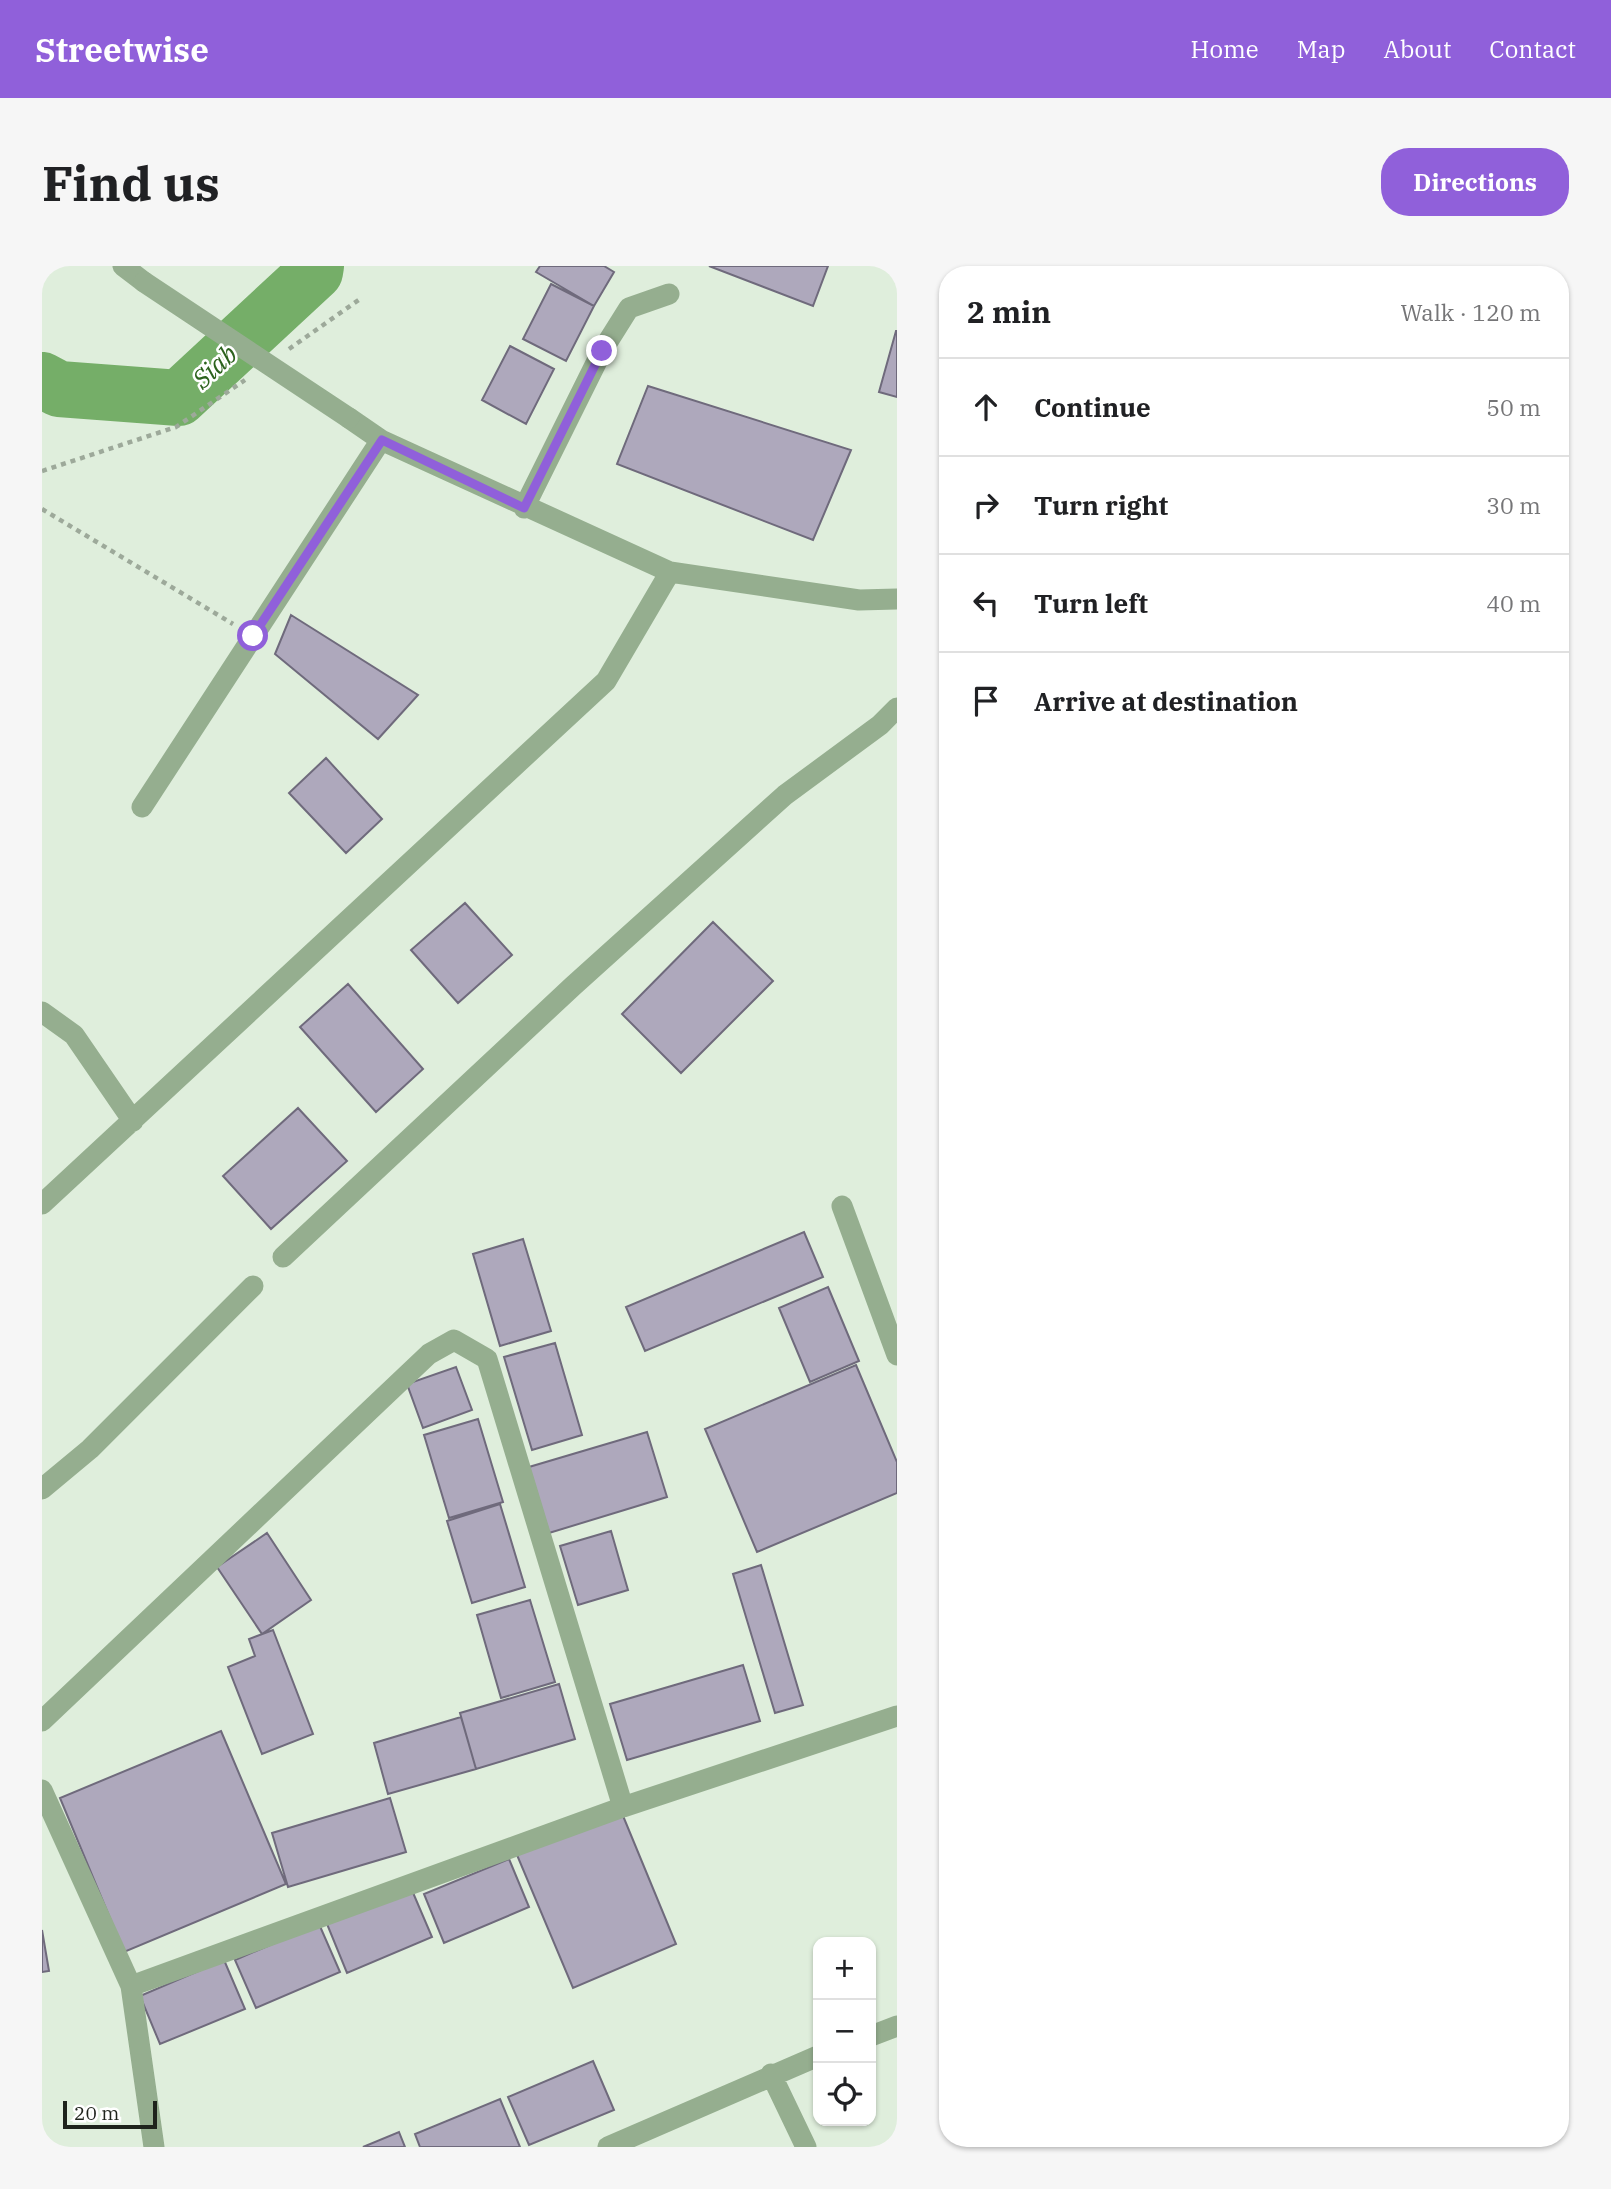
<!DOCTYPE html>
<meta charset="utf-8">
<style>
body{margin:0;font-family:"IBM Plex Serif",serif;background:#f6f6f6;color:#202124}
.controls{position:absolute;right:21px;bottom:21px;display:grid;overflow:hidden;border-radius:14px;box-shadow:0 2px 5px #0004}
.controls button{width:63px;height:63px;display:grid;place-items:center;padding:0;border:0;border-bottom:2px solid #e0e0e0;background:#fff;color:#202124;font:35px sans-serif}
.scale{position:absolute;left:21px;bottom:18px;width:94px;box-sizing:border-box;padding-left:7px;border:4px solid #1e231c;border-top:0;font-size:19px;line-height:24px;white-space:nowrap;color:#1e231c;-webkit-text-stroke:5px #fff;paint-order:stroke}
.stop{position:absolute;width:21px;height:21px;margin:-16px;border:5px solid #9060da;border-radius:50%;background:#fff}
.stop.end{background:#9060da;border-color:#fff;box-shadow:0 2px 7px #0008}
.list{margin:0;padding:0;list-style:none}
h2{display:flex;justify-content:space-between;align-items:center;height:91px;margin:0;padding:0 28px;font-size:30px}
h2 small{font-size:23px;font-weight:400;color:#757577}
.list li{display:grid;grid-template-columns:46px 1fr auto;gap:21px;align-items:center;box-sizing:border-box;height:98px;padding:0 28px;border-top:2px solid #e0e0e0}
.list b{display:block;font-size:26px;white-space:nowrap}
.list em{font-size:23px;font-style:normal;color:#757577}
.icon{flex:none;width:38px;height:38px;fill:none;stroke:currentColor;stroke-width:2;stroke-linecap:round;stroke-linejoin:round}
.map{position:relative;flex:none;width:855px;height:1881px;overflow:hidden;border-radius:28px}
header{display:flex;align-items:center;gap:42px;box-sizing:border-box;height:98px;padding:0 35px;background:#9060da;color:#fff}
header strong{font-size:33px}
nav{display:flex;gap:38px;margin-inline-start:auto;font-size:24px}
.intro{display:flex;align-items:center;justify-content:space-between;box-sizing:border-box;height:168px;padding:0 42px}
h1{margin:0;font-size:49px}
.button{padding:18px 32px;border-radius:28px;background:#9060da;color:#fff;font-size:24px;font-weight:700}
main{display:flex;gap:42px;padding:0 42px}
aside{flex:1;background:#fff;border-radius:28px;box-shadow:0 2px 5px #0004}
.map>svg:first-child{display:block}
</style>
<header>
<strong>Streetwise</strong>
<nav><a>Home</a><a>Map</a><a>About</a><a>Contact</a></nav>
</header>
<div class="intro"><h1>Find us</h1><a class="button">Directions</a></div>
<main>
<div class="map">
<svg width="855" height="1881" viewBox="0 0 855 1881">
<rect width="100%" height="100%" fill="#dfeedc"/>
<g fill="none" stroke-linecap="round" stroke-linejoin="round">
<path stroke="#75ae68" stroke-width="56" d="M0 114 17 123 137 132 273 6 274 0"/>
</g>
<path fill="#aea8bc" stroke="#6f6a7c" stroke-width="2" d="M498 0H562L572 6 552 40 494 6Z
M667 0H786L771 40Z
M509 18 552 40 524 95 481 73Z
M854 65H855V131L837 126Z
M468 80 512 103 484 158 440 134Z
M606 120 809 184 771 274 575 198Z
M249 349 376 429 336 473 233 388Z
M284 492 340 553 304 587 247 527Z
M423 637 470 689 416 737 369 684Z
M671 656 731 715 639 807 580 748Z
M306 718 381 803 334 846 258 761Z
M256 842 305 895 229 963 181 910Z
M762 966 781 1011 603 1085 584 1041Z
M481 973 509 1065 458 1080 431 988Z
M786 1021 817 1095 768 1116 737 1042Z
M513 1077 540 1169 490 1184 462 1091Z
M814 1099 855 1196V1227L715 1286 663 1163Z
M414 1101 430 1144 381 1162 365 1118Z
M436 1153 461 1236 407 1252 382 1169Z
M605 1166 625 1231 507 1267 487 1201Z
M458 1238 483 1321 430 1337 405 1255Z
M569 1265 586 1324 536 1339 518 1280Z
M225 1267 269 1334 220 1368 175 1301Z
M719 1299 761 1439 733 1447 691 1308Z
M488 1334 513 1416 459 1432 435 1349Z
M231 1364 271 1468 220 1488 186 1401 213 1390 207 1373Z
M701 1399 718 1455 585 1494 568 1438Z
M517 1418 533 1473 434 1503 418 1447Z
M419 1451 434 1503 346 1528 332 1477Z
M179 1465 244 1618 82 1686 18 1532Z
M348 1532 364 1586 246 1621 230 1567Z
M579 1545 634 1678 531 1722 475 1589Z
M467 1593 487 1641 402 1677 382 1628Z
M369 1622 390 1671 305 1707 285 1658Z
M277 1658 298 1706 214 1742 193 1694Z
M0 1664 7 1705 0 1706Z
M182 1694 203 1743 118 1778 98 1730Z
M551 1795 572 1844 487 1879 466 1831Z
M458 1833 478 1881H378L373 1868Z
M357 1866 363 1881H321Z"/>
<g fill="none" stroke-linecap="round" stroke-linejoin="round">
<path stroke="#9da99a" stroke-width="4.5" stroke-dasharray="5 5" stroke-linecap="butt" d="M247 83 318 33
M0 205 134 161 203 114
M0 243 191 358"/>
<path stroke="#95ae8f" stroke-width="21" d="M81 0 102 16
M307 152 339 174 628 306 817 334 855 333
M482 242 560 85 587 42 627 28
M100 541 339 174
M0 746 32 769 91 855
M0 938 564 415 628 306
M800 940 855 1089
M241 991 531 720 743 529 838 459 855 442
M0 1223 48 1183 211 1020
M0 1455 387 1088 412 1074 445 1093 581 1541
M0 1524 89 1720 112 1881
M89 1720 581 1541 855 1450
M829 1770 855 1760
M729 1808 764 1881
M566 1881 776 1790"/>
<path stroke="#95ae8f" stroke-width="21" d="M102 16 307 152"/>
</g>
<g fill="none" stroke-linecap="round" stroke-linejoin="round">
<path stroke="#9060da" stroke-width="9" d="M211 370 340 174 482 242 560 85"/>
</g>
<g text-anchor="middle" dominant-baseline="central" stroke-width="5" stroke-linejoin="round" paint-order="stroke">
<g font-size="26" font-style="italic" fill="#2c621d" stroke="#fff">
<text transform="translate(172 100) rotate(-43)">Siab</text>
</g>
</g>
</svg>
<div class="controls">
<button>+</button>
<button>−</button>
<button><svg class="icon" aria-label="locate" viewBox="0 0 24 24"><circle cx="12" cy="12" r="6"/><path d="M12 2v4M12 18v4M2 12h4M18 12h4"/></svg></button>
</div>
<div class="scale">20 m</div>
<div class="stop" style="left:211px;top:370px"></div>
<div class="stop end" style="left:560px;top:85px"></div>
</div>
<aside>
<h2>2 min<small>Walk · 120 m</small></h2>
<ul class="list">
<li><svg class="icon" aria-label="ahead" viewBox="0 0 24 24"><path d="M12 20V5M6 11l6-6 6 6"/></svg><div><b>Continue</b></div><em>50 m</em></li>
<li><svg class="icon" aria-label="right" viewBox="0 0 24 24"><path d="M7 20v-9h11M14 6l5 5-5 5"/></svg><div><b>Turn right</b></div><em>30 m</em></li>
<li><svg class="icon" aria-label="left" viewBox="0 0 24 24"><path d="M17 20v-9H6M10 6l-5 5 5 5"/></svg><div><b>Turn left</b></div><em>40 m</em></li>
<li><svg class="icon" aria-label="arrive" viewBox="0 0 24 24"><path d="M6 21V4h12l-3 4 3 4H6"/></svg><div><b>Arrive at destination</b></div></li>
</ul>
</aside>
</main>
